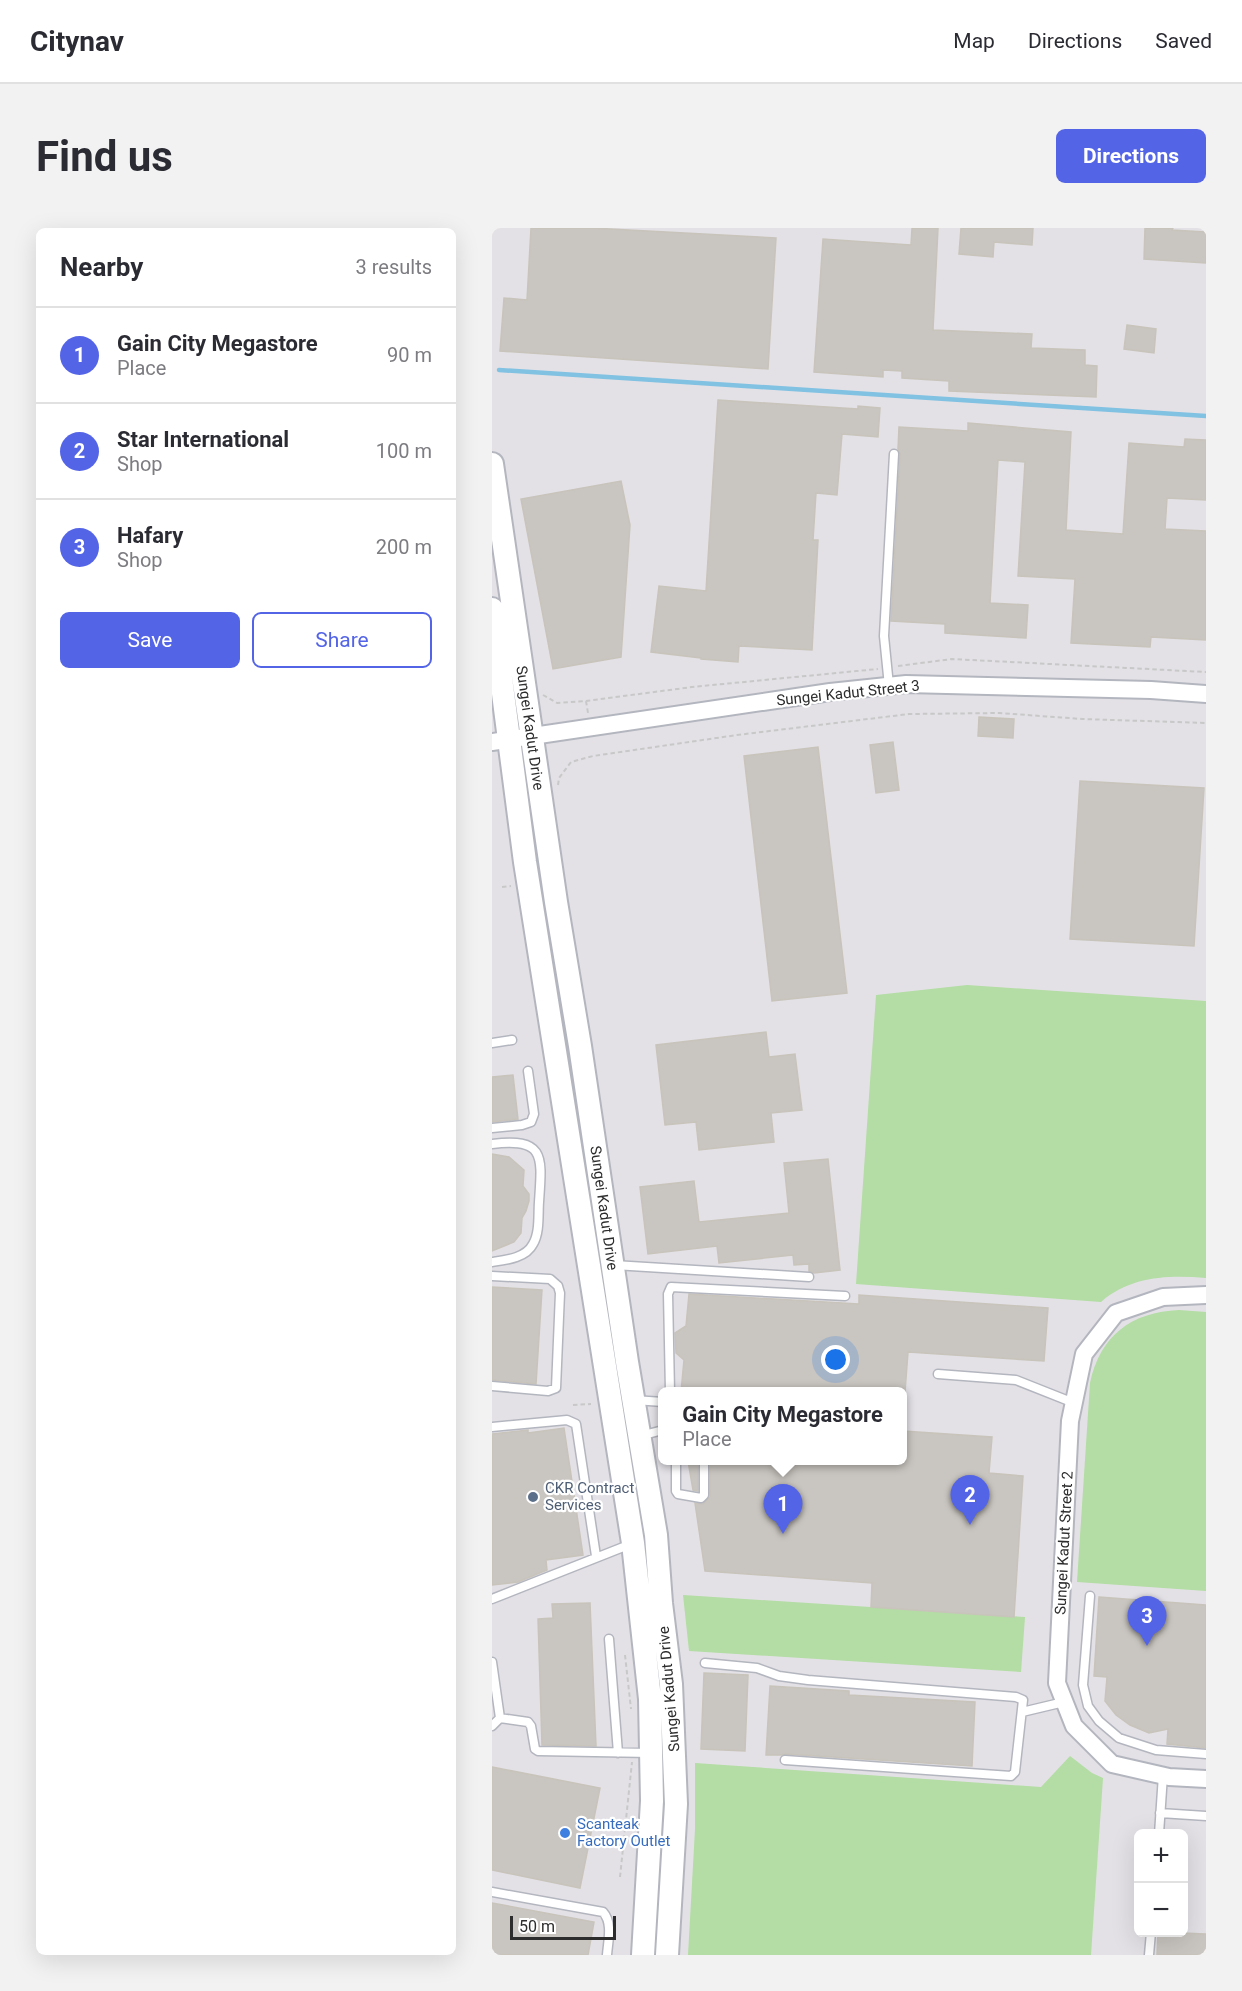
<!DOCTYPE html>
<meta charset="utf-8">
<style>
body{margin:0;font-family:Roboto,sans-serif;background:#f2f2f3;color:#2b2b33}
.controls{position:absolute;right:18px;bottom:18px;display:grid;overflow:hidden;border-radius:9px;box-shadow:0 6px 24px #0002}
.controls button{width:54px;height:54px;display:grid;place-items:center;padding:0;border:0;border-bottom:2px solid #e1e1e2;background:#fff;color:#2b2b33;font:30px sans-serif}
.scale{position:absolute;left:18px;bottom:15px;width:106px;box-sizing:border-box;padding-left:6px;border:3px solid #2d2d2d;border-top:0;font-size:16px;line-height:21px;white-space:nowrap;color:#2d2d2d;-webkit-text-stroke:4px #fff;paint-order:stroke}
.you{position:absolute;left:344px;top:1132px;width:21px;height:21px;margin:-15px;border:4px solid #fff;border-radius:50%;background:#1a73e8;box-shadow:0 0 0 9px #1a73e833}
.badge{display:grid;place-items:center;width:39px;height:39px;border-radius:50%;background:#5464e6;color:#fff;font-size:20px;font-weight:700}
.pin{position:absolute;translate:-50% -50px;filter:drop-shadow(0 2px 3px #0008)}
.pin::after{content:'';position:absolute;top:32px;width:21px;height:18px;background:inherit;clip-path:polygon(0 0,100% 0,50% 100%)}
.popup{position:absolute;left:166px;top:1159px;width:249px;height:78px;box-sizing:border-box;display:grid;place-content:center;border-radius:9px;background:#fff;filter:drop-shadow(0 2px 4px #0005);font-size:20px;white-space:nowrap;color:#7c7c81}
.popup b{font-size:22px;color:#2b2b33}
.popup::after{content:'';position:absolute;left:50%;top:100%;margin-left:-12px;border:12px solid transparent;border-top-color:#fff}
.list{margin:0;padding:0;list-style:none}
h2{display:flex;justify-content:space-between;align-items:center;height:78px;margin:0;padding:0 24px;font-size:26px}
h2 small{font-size:20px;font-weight:400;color:#7c7c81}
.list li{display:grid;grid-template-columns:39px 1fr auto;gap:18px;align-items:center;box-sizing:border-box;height:96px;padding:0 24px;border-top:2px solid #e1e1e2}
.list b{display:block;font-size:22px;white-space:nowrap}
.list p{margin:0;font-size:20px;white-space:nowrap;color:#7c7c81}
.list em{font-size:20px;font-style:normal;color:#7c7c81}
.actions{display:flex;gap:12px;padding:18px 24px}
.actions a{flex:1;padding:14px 0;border:2px solid #5464e6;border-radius:9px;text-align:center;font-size:21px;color:#5464e6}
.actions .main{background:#5464e6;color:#fff}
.map{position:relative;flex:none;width:714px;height:1727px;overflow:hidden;border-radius:9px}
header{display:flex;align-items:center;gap:36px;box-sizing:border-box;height:84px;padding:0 30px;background:#fff;border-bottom:2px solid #e1e1e2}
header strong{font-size:28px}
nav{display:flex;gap:33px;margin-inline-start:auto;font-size:21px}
.intro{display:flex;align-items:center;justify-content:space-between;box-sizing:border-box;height:144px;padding:0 36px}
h1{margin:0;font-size:42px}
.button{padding:15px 27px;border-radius:9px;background:#5464e6;color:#fff;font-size:21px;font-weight:700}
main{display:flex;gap:36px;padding:0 36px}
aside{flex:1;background:#fff;border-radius:9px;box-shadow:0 6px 24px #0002}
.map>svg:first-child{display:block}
</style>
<header>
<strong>Citynav</strong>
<nav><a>Map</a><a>Directions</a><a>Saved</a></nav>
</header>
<div class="intro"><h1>Find us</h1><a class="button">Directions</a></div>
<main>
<aside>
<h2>Nearby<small>3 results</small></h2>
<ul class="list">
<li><span class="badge">1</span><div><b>Gain City Megastore</b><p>Place</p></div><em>90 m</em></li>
<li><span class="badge">2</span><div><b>Star International</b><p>Shop</p></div><em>100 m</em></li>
<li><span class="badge">3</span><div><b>Hafary</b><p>Shop</p></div><em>200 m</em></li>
</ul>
<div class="actions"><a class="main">Save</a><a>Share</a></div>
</aside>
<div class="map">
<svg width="714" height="1727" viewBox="0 0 714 1727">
<rect width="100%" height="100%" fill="#ede9e1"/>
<path fill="#e3e1e6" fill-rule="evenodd" d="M0 0H714V1727H0ZM171 1164H411V1232H171ZM646 1606H692V1704H646Z"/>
<path fill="#b3dda4" d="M475 757 714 773V1050C676 1047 639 1048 609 1074L364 1056 384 767Z
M687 1082 714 1084V1363L585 1354 598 1155C608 1108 639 1084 687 1082Z
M191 1367 533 1389 529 1444 197 1423Z
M578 1528 600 1545 611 1550 599 1727H196L203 1601V1535L549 1559Z"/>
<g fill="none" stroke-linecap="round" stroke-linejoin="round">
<path stroke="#81c1e2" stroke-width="4.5" d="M7 142 714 188"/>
</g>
<path fill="#c9c5c0" stroke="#c8c4bb" stroke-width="1.5" d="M39 0H100L284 10 276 141 8 123 12 70 35 72Z
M420 0H446L441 102 540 106 539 120 593 122V137L605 138 604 169 457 163V153L410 150V143L391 142V149L322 144 331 11 419 17Z
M469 0H541L540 17 502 14 501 29 467 26Z
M653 0H681L680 2 714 4V35L652 31Z
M635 97 664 101 662 125 632 121Z
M226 172 366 181V178L388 180 386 209 350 206 345 267 324 265 321 312H326L320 422 247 418 246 434 209 431V430L159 424 167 358 214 363Z
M476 195 579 204 574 302 631 306 637 215 692 219 693 211 714 212V272L675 270 673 301 714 303V412L659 409 658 419 579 415 583 351 526 348 533 234 506 232 498 375 536 377 534 410 453 405V396L399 393 408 226 406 221 407 199 476 203Z
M129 253 138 297 129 429 61 441 29 271Z
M487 489 522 491 521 510 486 508Z
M401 514 407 562 384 565 378 517Z
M326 519 355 765 280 773 252 528Z
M588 553 712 560 702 718 578 711Z
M274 804 277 829 303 826 310 882 279 885 282 914 207 922 204 894 173 897 164 817Z
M21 847 26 891 0 894V849Z
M0 926 17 929 32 942 31 958 37 966V973L34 983 30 990 29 1005 22 1014 0 1023Z
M336 931 348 1042 322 1045 317 1043V1036L302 1037 301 1027 227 1035 225 1018 156 1026 148 959 202 953 207 994 297 985 292 935Z
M0 1059 50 1062 44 1156 0 1152Z
M197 1066 367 1076V1067L556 1080 552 1133 416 1124 413 1164H189L192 1132 184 1125 183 1105 194 1098Z
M72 1200 91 1327 54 1332 55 1342 26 1354 0 1357V1206L36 1202V1205Z
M411 1203 500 1209 497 1245 531 1248 522 1389 379 1379 380 1355 213 1343 203 1275 211 1276 218 1269V1233H411Z
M196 1233H206V1263L201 1262Z
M607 1369 714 1377V1520L675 1516 676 1501 657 1505 638 1497 624 1487 613 1473 615 1449 602 1448Z
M98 1375 104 1518 50 1517 46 1391 61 1390 60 1376Z
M212 1445 256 1447 253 1523 209 1521Z
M278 1458 357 1463V1467L483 1474 480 1538 293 1526 289 1527H274Z
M0 1539 108 1560 88 1660 0 1642Z
M0 1675 102 1694 96 1727H0Z
M666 1704 714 1706V1727H665Z"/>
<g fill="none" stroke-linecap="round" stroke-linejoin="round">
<defs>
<path id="lane" d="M397 458 392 408 402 226
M0 815 20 812
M0 900 30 897 39 894 42 886 36 843
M0 916C54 909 50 929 47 974 46 987 48 1004 41 1016 34 1030 14 1032 0 1034
M122 1037 317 1049
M0 1048 58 1051 66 1058 68 1065 64 1160 56 1163 0 1158
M446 1146 524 1152 582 1175
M178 1164 176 1066 179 1059 353 1068
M142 1172 171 1174
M0 1199 75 1192 84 1196 104 1328
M148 1208 171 1202
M184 1232V1263L186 1266 209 1270 212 1267V1232
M598 1368 591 1457 596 1478 607 1493 627 1510 664 1522 714 1526
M0 1371 139 1316
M117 1411 126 1525
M0 1434 8 1490
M213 1435 265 1440 287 1448 316 1452 524 1469 531 1472 523 1544 519 1548 293 1532
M530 1484 572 1474
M8 1490 36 1494 39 1498 43 1521 46 1523 159 1525
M0 1498 8 1490
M668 1585 714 1588
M667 1606 671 1547
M0 1664 111 1684C121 1695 116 1713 115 1727
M657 1727 659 1704"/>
<path id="street" d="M0 514 338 464 414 456 659 462 714 466
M714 1067 671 1069 624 1085 592 1126 578 1193 565 1455 582 1498 620 1536 677 1549 714 1551"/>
<path id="secondary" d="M0 236 64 674 88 818 135 1134 164 1307 169 1375 179 1456 184 1576 175 1727
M0 381 33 634 141 1315 158 1471 160 1573 151 1727"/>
</defs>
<use href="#lane" stroke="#b4b6bf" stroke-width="11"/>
<use href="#street" stroke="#b4b6bf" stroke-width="20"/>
<use href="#secondary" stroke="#b4b6bf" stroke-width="26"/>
<path stroke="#c8c8c8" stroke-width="2" stroke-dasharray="4.5 3" stroke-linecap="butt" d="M406 438 460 431 714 444
M51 467 65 475 94 473 200 459 386 441
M94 473 96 485
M66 557 67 550 79 534 101 528 245 507 417 486 507 485 590 491 714 495
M10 659 19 658
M81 1177 99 1176
M133 1427 139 1481
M128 1649 140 1534"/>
<use href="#lane" stroke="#fff" stroke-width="8"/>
<use href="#street" stroke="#fff" stroke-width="16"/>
<use href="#secondary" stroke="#fff" stroke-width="22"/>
</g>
<circle fill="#5c6f8a" stroke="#fff" stroke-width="2" cx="41" cy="1269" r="6"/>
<circle fill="#3f7fe0" stroke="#fff" stroke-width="2" cx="73" cy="1605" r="6"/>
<g text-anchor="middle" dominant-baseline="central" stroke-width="4.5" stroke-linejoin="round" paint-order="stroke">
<g font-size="15" fill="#2d2d2d" stroke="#fff">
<text transform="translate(356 465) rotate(-6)">Sungei Kadut Street 3</text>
<text transform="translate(38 500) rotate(82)">Sungei Kadut Drive</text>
<text transform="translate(112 980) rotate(82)">Sungei Kadut Drive</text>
<text transform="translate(572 1315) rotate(-87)">Sungei Kadut Street 2</text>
<text transform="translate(177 1461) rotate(-95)">Sungei Kadut Drive</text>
</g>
<g font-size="15" fill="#4e5e75" stroke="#fff" text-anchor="start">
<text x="53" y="1260">CKR Contract<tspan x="53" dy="17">Services</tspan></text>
</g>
<g font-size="15" fill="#366cbe" stroke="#fff" text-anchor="start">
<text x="85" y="1596">Scanteak<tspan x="85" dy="17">Factory Outlet</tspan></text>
</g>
</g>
</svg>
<div class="controls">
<button>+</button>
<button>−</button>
</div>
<div class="scale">50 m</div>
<div class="you"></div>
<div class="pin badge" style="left:291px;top:1306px">1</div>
<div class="popup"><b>Gain City Megastore</b>Place</div>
<div class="pin badge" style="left:478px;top:1297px">2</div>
<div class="pin badge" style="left:655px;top:1418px">3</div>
</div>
</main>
